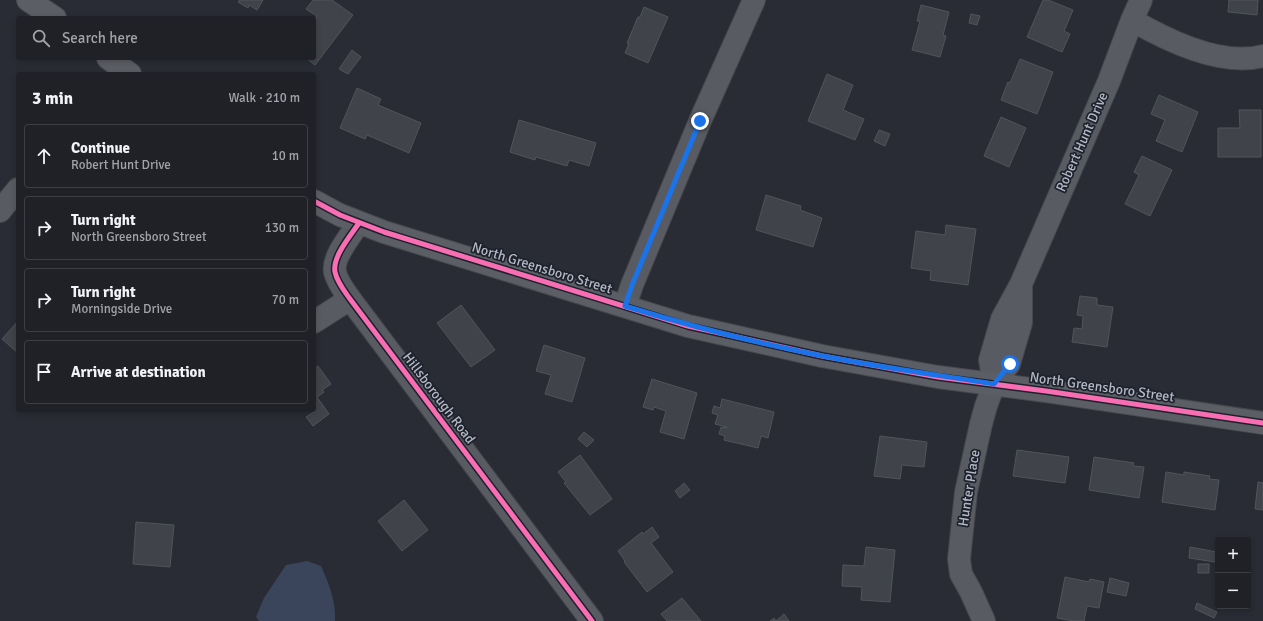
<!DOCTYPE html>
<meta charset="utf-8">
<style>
body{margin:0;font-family:Signika,sans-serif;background:#27292f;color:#f1f3f6}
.controls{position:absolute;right:12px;bottom:12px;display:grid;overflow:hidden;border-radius:4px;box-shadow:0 2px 6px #0003}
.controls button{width:36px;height:36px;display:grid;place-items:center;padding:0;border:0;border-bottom:1px solid #3c3e44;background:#1f2127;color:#f1f3f6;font:20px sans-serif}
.stop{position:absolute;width:12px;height:12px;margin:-9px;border:3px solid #1a73e8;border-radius:50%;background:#fff}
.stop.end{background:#1a73e8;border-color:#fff;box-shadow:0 1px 4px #0008}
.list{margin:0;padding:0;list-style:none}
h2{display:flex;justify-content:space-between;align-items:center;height:52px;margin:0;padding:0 16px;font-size:17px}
h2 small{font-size:13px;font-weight:400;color:#a1a3a7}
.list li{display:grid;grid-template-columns:26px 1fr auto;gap:12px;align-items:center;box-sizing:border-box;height:64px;margin:0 8px 8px;padding:0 8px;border:1px solid #3c3e44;border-radius:4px}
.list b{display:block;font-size:15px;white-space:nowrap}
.list p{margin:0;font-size:13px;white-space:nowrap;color:#a1a3a7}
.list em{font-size:13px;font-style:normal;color:#a1a3a7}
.icon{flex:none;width:22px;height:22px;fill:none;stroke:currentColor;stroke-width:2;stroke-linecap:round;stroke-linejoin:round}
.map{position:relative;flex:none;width:1263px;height:621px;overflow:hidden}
.search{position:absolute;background:#1f2127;box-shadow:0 2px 6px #0003;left:16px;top:16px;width:300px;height:44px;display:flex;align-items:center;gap:10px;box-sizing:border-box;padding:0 14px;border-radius:4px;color:#a1a3a7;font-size:15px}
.panel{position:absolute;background:#1f2127;box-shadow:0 2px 6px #0003;left:16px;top:72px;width:300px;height:340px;border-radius:4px}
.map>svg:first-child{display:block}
</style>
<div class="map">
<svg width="1263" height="621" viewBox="0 0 1263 621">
<rect width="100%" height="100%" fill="#292c34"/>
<path fill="#3a455c" d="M307 561 321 566C329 584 336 601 335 621H259L256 617 264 598 286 565Z"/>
<path fill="#404349" stroke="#50545b" d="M240 0H263L257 10 249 5 248 8 238 2Z
M313 0H332L353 15 315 65 306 58H314V20L317 16 306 9Z
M1043 0H1048L1073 10 1064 31 1070 34 1062 52 1027 37Z
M1229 0H1258L1257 15 1228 12Z
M921 5 949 12 943 35 946 36 940 57 912 50 920 21H917Z
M644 7 668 17 648 63 625 53 629 43H627L638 17H640Z
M971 14 980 16 977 25 969 23Z
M352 50 361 57 348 74 339 69Z
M1020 59 1053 72 1037 114 1001 100 1008 82 1010 83Z
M827 74 853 85 843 110 864 119 855 140 808 121Z
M357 88 381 99 378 105 421 123 409 153 367 135 365 139 340 128Z
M1159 95 1198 112 1182 152 1156 141 1165 120 1151 114Z
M1239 110H1261V157H1218V128H1240Z
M1001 117 1026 128 1009 167 984 156Z
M519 120 596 143 589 166 569 160 567 166 536 157 535 160 510 152Z
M879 130 890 134 885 146 874 141Z
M1142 156 1172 170 1150 216 1125 204 1139 175 1134 172Z
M766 195 801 206 800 210 822 218 813 247 756 230Z
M946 225 976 229 968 285 930 280 931 271 911 268 916 231 945 235Z
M1080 296 1097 298V305L1113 307 1107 347 1072 342 1074 328 1082 329 1083 316 1077 315Z
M461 305 495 350 471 367 437 323Z
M18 321V353L2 339Z
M544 345 585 358 572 402 545 394 551 375 536 371Z
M318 366 331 384 322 390 324 392 317 397 329 414 313 426 306 417 315 411 314 369Z
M652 379 697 393 684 439 660 432 666 411 654 407 653 410 643 407Z
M722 399 774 412 768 438 761 436 758 448 724 440 725 436 719 434 721 427 727 428V427L715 424 718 415 712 413 714 406 720 408Z
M584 432 594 440 587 447 578 439Z
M880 436 927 442 924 467 902 465 900 479 874 476Z
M1017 450 1069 457 1065 483 1013 476Z
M580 455 612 499 590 515 564 483 566 482 558 472Z
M1094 457 1134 463 1133 466 1144 467 1139 498 1089 490Z
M1166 472 1184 475V472L1210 476 1209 479 1219 480 1215 510 1162 502Z
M1258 482 1263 483V510L1255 509Z
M684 483 690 490 680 498 675 491Z
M404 500 428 530 402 551 378 521Z
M136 522 174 525 170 567 133 564Z
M652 527 659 537 651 543 673 572 647 592 624 562 625 561 618 551 642 532 643 534Z
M866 547 895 550 890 602 861 600 862 587 842 586 843 565 864 566Z
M1190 547 1217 552 1215 562 1189 558Z
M1198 564H1209V573H1198Z
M1065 577 1089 582 1090 579 1104 582 1099 608 1087 606 1084 621H1074L1057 618Z
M1110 578 1129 583 1126 596 1107 592Z
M682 598 701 621H667L661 614Z
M1197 603 1217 612 1214 618 1195 609Z
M784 614 789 621H770L774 618 776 621Z"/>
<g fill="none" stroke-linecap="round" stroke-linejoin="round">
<defs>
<path id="minor" d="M1132 20C1168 41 1221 67 1263 56
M0 211 18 189
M359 223C351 235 332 257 335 272 337 282 345 292 350 299L592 621
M625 306 632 285 700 121 754 0
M314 322 350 299
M994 384 990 360 1002 319 1021 284 1109 81 1132 20 1141 0
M984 621 971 592 961 574 959 559 966 492 981 424 986 406 994 384 1009 364 1021 323V288"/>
<path id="major" d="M28 0 55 18
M108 58 130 74
M314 201 340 215 384 232 688 326 822 356 938 377 1046 391 1263 423"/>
</defs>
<use href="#minor" stroke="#45474d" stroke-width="24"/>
<use href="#major" stroke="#474951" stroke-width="24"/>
<use href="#minor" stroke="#595b62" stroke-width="22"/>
<use href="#major" stroke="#5b5e64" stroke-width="22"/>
<defs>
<path id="cycleway" d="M314 201 340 215 384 232 688 326 822 356 938 377 1046 391 1263 423
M359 223C351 235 332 257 335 272 337 282 345 292 350 299L592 621"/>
</defs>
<use href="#cycleway" stroke="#1d222d" stroke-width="8"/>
<use href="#cycleway" stroke="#f96db3" stroke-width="5"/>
</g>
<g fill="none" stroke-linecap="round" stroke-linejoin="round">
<path stroke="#1a73e8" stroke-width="5" d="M700 121 632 285 625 306C690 326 756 343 823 356 879 367 937 375 994 384L1010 364"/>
</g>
<g text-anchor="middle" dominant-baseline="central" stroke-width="3.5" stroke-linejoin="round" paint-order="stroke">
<g font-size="14" fill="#b3b8c4" stroke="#1d222d">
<text transform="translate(1082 142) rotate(-66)">Robert Hunt Drive</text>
<text transform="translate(542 268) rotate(17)">North Greensboro Street</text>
<text transform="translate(1102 387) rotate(8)">North Greensboro Street</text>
<text transform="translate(439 398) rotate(53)">Hillsborough Road</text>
<text transform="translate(969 488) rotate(-81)">Hunter Place</text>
</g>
</g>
</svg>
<div class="controls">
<button>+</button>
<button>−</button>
</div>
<div class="stop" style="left:1010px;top:364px"></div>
<div class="stop end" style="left:700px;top:121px"></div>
<div class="search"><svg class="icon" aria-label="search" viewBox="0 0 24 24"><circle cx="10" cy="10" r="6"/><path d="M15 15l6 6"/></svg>Search here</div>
<section class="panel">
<h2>3 min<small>Walk · 210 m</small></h2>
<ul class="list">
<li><svg class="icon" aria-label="ahead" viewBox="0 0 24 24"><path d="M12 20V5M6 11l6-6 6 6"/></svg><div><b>Continue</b><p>Robert Hunt Drive</p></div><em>10 m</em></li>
<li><svg class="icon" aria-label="right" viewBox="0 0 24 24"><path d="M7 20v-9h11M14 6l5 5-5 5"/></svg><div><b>Turn right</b><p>North Greensboro Street</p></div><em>130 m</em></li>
<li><svg class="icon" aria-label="right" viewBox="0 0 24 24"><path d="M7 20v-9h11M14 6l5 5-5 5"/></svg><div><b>Turn right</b><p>Morningside Drive</p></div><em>70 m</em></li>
<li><svg class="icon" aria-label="arrive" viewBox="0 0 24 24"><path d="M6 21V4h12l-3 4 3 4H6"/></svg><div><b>Arrive at destination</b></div></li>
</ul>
</section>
</div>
